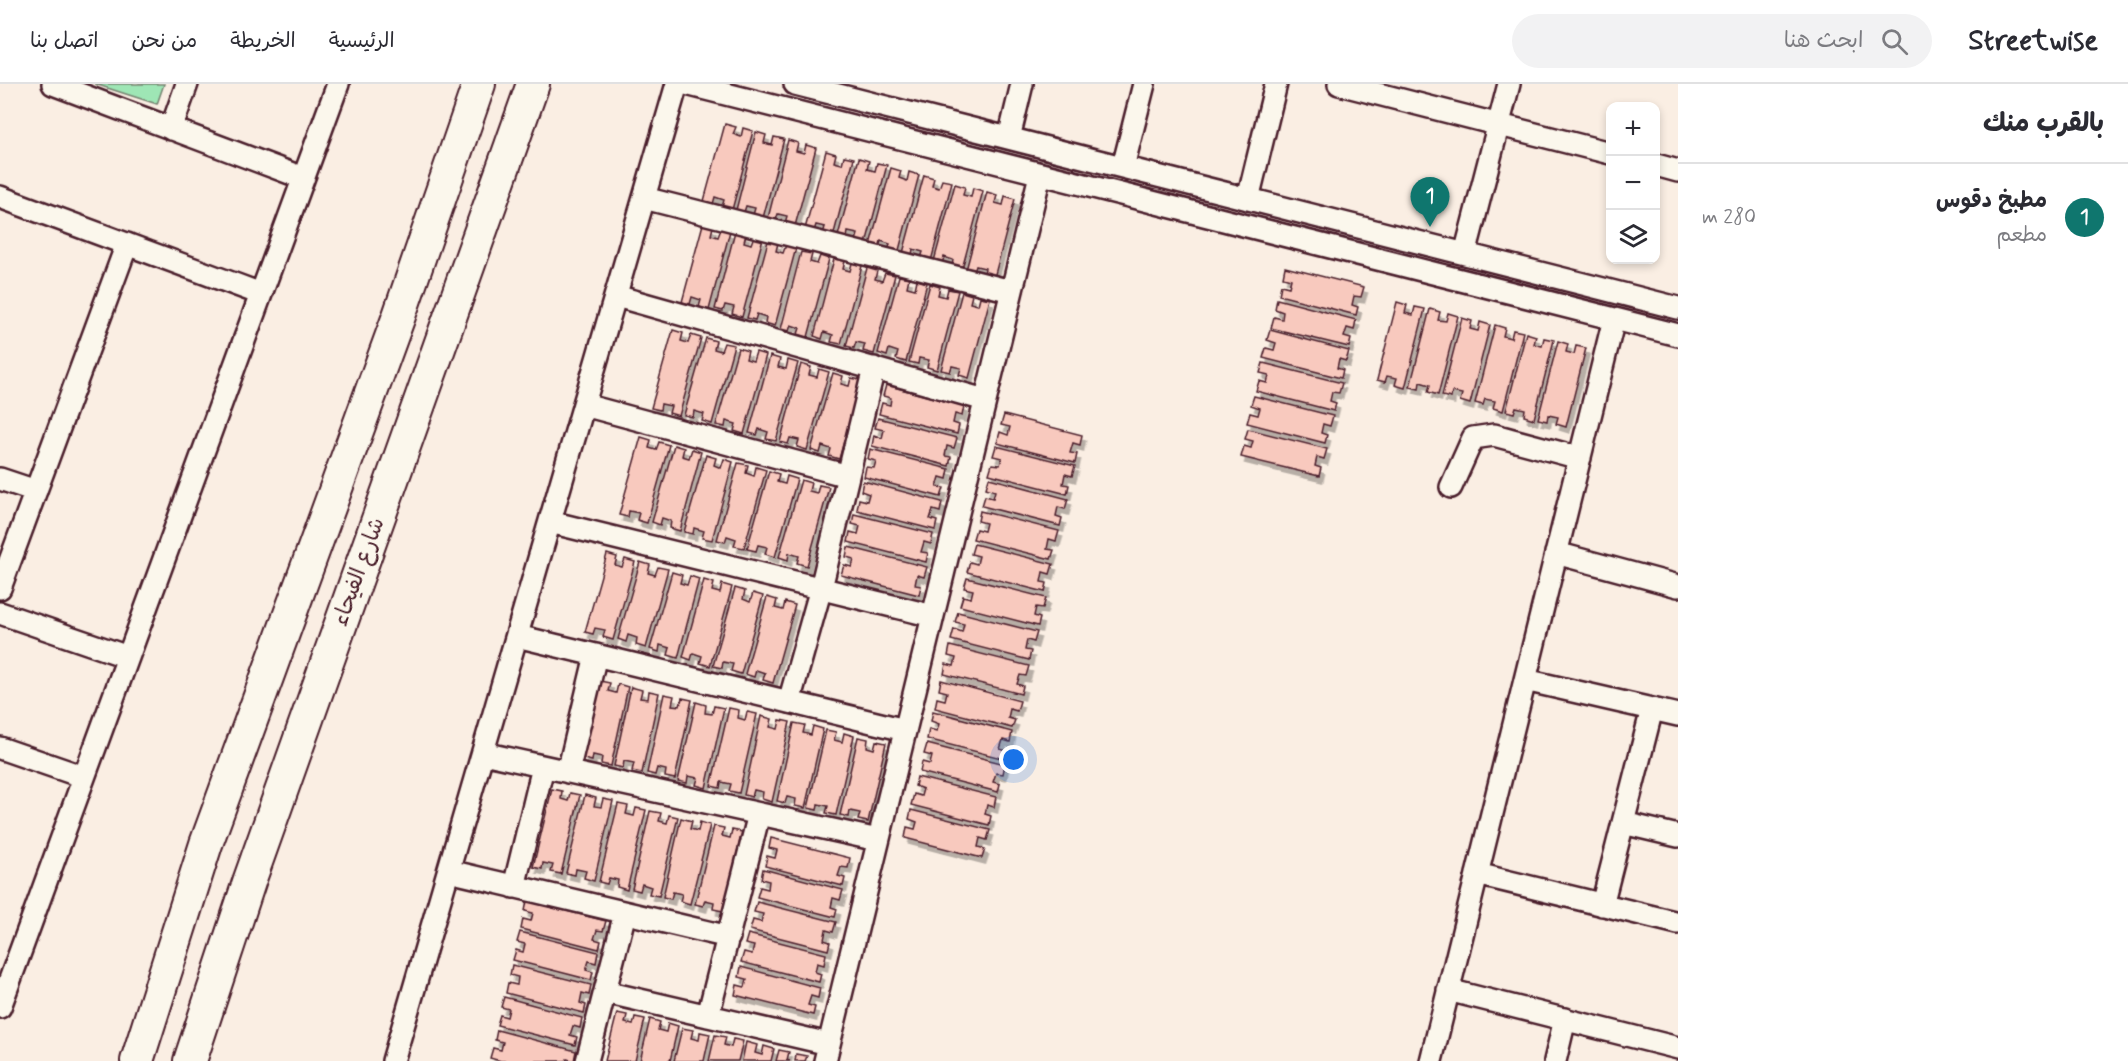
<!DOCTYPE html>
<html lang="ar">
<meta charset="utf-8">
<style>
body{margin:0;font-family:Mynerve,"Playpen Sans Arabic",sans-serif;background:#f2f2f3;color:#2b2b33;direction:rtl}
.controls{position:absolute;right:18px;top:18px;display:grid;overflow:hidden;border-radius:12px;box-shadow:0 3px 9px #0003}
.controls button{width:54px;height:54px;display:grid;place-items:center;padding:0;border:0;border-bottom:2px solid #e1e1e2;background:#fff;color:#2b2b33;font:30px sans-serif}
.you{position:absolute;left:1014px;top:676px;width:21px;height:21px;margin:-15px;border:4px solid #fff;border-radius:50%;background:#1a73e8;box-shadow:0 0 0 9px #1a73e833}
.badge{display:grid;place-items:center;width:39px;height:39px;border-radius:50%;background:#0f766e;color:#fff;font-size:20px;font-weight:700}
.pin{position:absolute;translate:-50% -50px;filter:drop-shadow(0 2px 3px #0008)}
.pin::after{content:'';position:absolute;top:32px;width:21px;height:18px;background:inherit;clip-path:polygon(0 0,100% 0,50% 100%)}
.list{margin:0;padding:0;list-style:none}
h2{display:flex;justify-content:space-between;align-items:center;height:78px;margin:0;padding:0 24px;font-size:26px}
h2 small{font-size:20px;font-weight:400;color:#7c7c81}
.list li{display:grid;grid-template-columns:39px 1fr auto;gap:18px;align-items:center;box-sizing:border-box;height:108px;padding:0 24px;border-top:2px solid #e1e1e2}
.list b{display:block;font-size:22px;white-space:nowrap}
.list p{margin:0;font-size:20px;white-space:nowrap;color:#7c7c81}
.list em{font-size:20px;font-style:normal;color:#7c7c81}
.icon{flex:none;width:33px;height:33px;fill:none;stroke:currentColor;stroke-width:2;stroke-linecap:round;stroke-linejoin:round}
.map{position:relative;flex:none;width:1678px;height:977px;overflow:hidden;direction:ltr}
header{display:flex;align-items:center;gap:36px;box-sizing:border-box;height:84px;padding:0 30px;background:#fff;border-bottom:2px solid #e1e1e2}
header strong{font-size:28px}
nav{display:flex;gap:33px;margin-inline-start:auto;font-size:21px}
.search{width:420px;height:54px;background:#f2f2f3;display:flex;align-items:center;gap:15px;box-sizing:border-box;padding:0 21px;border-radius:33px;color:#7c7c81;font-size:22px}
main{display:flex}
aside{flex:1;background:#fff}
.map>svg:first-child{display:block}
</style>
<header>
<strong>Streetwise</strong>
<div class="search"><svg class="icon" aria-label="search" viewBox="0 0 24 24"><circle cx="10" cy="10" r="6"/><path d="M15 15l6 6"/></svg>ابحث هنا</div>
<nav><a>الرئيسية</a><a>الخريطة</a><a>من نحن</a><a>اتصل بنا</a></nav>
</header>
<main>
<aside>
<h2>بالقرب منك<small></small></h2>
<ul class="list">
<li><span class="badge">1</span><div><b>مطبخ دقوس</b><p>مطعم</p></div><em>280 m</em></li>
</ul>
</aside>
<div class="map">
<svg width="1678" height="977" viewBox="0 0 1678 977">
<defs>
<filter id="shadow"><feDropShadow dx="3.5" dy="6" stdDeviation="0" flood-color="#0004"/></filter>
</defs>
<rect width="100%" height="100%" fill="#faeee3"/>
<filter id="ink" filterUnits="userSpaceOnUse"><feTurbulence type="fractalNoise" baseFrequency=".0167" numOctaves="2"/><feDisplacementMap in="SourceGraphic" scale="12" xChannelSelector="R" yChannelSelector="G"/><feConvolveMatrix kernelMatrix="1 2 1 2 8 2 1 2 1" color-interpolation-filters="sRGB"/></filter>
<g filter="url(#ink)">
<path fill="#9ee6b5" stroke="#748270" stroke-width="1.5" d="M95 0H164L157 20Z"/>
<path fill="#f8c9be" stroke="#4a1f2b" stroke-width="1.5" filter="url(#shadow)" d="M725 40 736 43 733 50 741 53 743 44 753 47 732 126 722 123 724 116 715 113 713 120 704 117Z
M756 48 766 51 764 59 772 61 774 53 784 55 763 134 753 131 755 124 746 122 744 128 736 126Z
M788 56 798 59 796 67 804 69 806 61 816 64 795 142 785 139 787 132 778 130 776 136 768 134Z
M826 67 836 70 834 78 842 80 844 72 854 74 833 153 823 150 825 143 816 141 814 147 805 145Z
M859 74 869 77 867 85 875 87 877 79 887 81 866 160 856 157 858 150 848 148 847 154 838 152Z
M891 84 901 87 899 94 907 97 909 88 919 91 898 170 888 167 890 160 881 157 879 164 870 161Z
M924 91 934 94 932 102 939 104 942 96 952 98 931 177 921 174 923 168 913 165 912 171 903 169Z
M955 100 965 103 963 111 971 113 973 104 983 107 962 185 952 183 953 176 944 173 942 180 934 177Z
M987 108 997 111 995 119 1003 121 1005 112 1015 115 994 194 984 191 985 184 976 182 974 188 966 186Z
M703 140 713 143 711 151 718 153 721 145 730 147 709 226 699 223 701 216 692 213 690 220 682 218Z
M735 147 746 150 744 158 751 160 754 152 763 154 742 233 732 230 734 223 725 221 723 227 715 225Z
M768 157 778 159 776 167 783 169 786 161 796 164 775 242 765 239 766 233 757 230 755 236 747 234Z
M801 168 812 170 810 178 817 180 820 172 829 175 808 253 798 250 800 244 791 241 789 247 781 245Z
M834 175 845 177 843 185 850 187 852 179 862 182 841 260 831 258 833 251 824 248 822 255 814 252Z
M1285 183 1364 203 1361 213 1354 212 1352 221 1358 223 1356 231 1279 211 1281 201 1289 203 1291 195 1283 193Z
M867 184 877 187 875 195 882 197 885 189 895 191 874 270 863 267 865 260 856 258 854 264 846 262Z
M899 192 909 194 907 203 915 205 917 196 927 199 906 278 896 275 898 268 889 265 887 272 878 269Z
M930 200 940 203 938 211 946 213 948 205 958 207 937 286 927 283 929 276 919 274 918 280 909 278Z
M962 208 972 211 970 219 978 221 980 213 990 215 969 294 959 291 961 284 952 282 950 288 941 286Z
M1277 215 1356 236 1354 246 1347 244 1344 253 1351 255 1349 263 1271 244 1274 233 1282 235 1283 228 1275 225Z
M1397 218 1407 221 1405 229 1413 231 1415 223 1425 225 1405 304 1395 301 1397 294 1387 292 1385 298 1377 296Z
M1430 225 1440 228 1438 236 1446 237 1448 229 1458 232 1438 311 1428 308 1430 301 1420 298 1419 305 1410 303Z
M1462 234 1472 237 1470 245 1478 247 1480 238 1490 241 1470 320 1460 317 1462 310 1452 308 1451 314 1442 312Z
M1495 241 1505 244 1503 252 1511 254 1513 246 1523 248 1503 327 1493 324 1495 317 1485 315 1483 321 1475 319Z
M673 246 683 249 681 257 688 259 691 251 701 254 679 332 669 329 671 322 661 320 660 326 651 324Z
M1270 246 1349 267 1346 277 1339 275 1337 284 1343 286 1341 294 1263 274 1266 264 1274 266 1276 259 1267 256Z
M1526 249 1536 252 1534 260 1542 262 1544 254 1554 256 1534 335 1524 332 1525 325 1516 323 1514 329 1506 327Z
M706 254 716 257 714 265 721 267 724 259 734 261 712 340 702 337 704 330 694 327 693 333 684 331Z
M1558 257 1568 260 1566 268 1574 270 1576 262 1586 264 1566 343 1556 340 1558 333 1548 331 1547 337 1538 335Z
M738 264 748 267 746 275 753 277 756 268 766 271 744 350 734 347 736 340 726 337 725 343 716 341Z
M770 272 780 275 778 283 786 285 788 276 798 279 776 357 766 355 768 348 759 345 757 351 749 349Z
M1263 279 1342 299 1339 309 1332 308 1330 317 1336 319 1334 327 1256 307 1259 297 1267 299 1269 291 1260 289Z
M801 280 811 283 809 291 817 293 819 285 829 288 807 366 797 363 799 356 790 354 788 360 780 358Z
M833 289 843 292 841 300 849 302 851 294 861 296 839 375 829 372 831 365 822 362 820 369 811 366Z
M886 301 964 322 962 332 955 330 953 339 959 341 957 350 879 330 882 319 890 321 891 314 883 312Z
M1254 312 1333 332 1330 342 1323 340 1321 349 1327 351 1325 359 1247 339 1250 329 1258 331 1260 324 1251 321Z
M1004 331 1082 351 1080 361 1073 359 1070 369 1077 370 1075 379 997 359 1000 348 1008 351 1010 343 1001 341Z
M878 334 957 354 954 364 947 362 945 372 951 373 949 382 872 362 874 351 882 354 884 346 875 344Z
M1248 345 1327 365 1324 375 1317 373 1315 382 1321 384 1319 392 1241 373 1244 362 1251 364 1253 357 1245 355Z
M641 353 651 356 649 364 656 366 659 358 669 361 647 439 637 436 639 429 629 427 628 433 619 431Z
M674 361 684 364 682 372 689 374 692 365 701 368 680 447 670 444 671 437 662 434 660 441 652 438Z
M996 362 1075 382 1072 392 1065 390 1063 400 1069 401 1067 410 989 390 992 380 1000 381 1002 374 993 372Z
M870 365 949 385 947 395 940 393 937 403 944 404 941 413 864 393 866 383 874 384 876 377 868 375Z
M706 371 716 374 714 381 721 384 724 375 733 378 712 456 702 454 704 447 694 444 693 450 684 448Z
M738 379 748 381 746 389 754 392 756 383 766 386 744 464 734 462 736 455 727 452 725 458 717 456Z
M769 387 779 390 777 398 785 400 787 392 797 395 775 473 765 470 767 463 758 461 756 467 747 465Z
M989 394 1068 415 1065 425 1058 423 1056 432 1062 434 1060 442 982 422 985 412 993 414 995 407 986 404Z
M801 396 811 399 809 407 817 409 819 401 829 403 807 482 797 479 799 472 789 469 788 476 779 473Z
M863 397 942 418 940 428 933 426 930 435 937 437 935 446 857 426 859 415 867 417 869 410 861 407Z
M980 427 1059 447 1056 457 1049 455 1047 465 1054 466 1051 475 973 455 976 445 984 447 986 439 978 437Z
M854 430 933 450 931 460 924 458 921 468 928 469 926 478 848 458 850 448 858 450 860 442 852 440Z
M974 460 1053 480 1050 490 1043 488 1041 498 1047 499 1045 508 967 488 970 478 977 480 979 472 971 470Z
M848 463 927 483 924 493 917 491 915 501 921 502 919 511 841 491 844 481 852 483 854 475 846 473Z
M607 470 617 473 615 481 622 483 625 475 635 478 613 556 603 553 605 546 595 544 593 550 585 548Z
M640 478 650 481 648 489 655 491 658 483 668 485 646 564 636 561 637 554 628 551 626 558 618 555Z
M672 488 682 491 680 499 687 501 690 492 699 495 678 574 668 571 670 564 660 561 659 568 650 565Z
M967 494 1046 514 1043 524 1036 523 1034 532 1040 534 1038 542 960 522 963 512 971 514 973 506 964 504Z
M704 496 714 499 712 507 720 509 722 500 732 503 710 582 700 579 702 572 693 569 691 576 683 573Z
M735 504 745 507 743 515 750 518 753 509 763 512 741 590 731 587 733 580 723 578 722 584 713 582Z
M767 513 777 516 775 524 783 526 785 518 795 521 773 599 763 596 765 589 756 586 754 593 745 590Z
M958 528 1037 548 1034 558 1027 556 1025 566 1031 567 1029 576 951 556 954 545 962 548 964 540 955 538Z
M950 562 1029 582 1026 592 1020 591 1017 600 1023 602 1021 610 944 590 946 580 954 582 956 574 948 572Z
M941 596 1020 617 1017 627 1010 625 1008 634 1015 636 1012 644 935 624 937 614 945 616 947 608 939 606Z
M600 597 610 599 608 607 616 609 618 600 628 603 611 682 601 680 602 673 593 671 592 677 583 675Z
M631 603 642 606 640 614 648 615 649 607 659 609 642 689 632 687 634 679 624 677 623 684 614 682Z
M664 610 674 612 672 621 680 622 682 614 692 616 675 695 665 693 666 686 657 684 655 691 647 689Z
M696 618 706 621 705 629 712 630 714 622 724 624 706 704 696 701 698 694 688 692 687 699 678 697Z
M729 624 739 626 738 634 745 636 747 628 757 630 739 709 729 707 731 700 721 698 720 704 711 702Z
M933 627 1012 648 1010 658 1003 656 1000 665 1007 667 1005 675 927 655 929 645 937 647 939 640 931 637Z
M761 632 772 635 770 643 778 645 780 636 790 638 772 718 762 715 763 708 754 706 752 713 744 711Z
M794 639 805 641 803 649 811 651 813 642 823 645 805 724 795 722 796 715 787 713 785 719 777 717Z
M826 646 836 648 834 656 842 658 844 649 854 652 836 731 826 729 828 722 818 720 817 726 808 724Z
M858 653 868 655 867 663 874 665 876 657 886 659 868 738 858 736 860 729 850 727 849 733 840 731Z
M927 660 1005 680 1003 690 996 689 993 698 1000 700 998 708 920 688 922 678 930 680 932 672 924 670Z
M917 693 996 713 994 723 987 721 985 730 991 732 989 741 911 721 914 710 921 712 923 705 915 702Z
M552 705 562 707 561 715 568 717 570 709 580 711 561 790 551 788 553 781 543 779 542 785 533 783Z
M585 711 596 714 594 722 601 723 603 715 613 717 594 797 584 794 586 787 576 785 575 791 566 789Z
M618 720 628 722 626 730 634 732 636 724 646 726 627 806 617 803 618 796 609 794 607 800 599 798Z
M911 726 990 746 987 756 980 754 978 763 985 765 982 774 905 754 907 743 915 745 917 738 909 735Z
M650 727 661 729 659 737 667 739 669 731 678 733 659 812 649 810 651 803 642 800 640 807 632 805Z
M681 734 692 737 690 745 698 747 700 738 710 741 690 820 680 817 682 810 673 808 671 815 663 813Z
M714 742 724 744 722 752 730 754 732 746 742 748 723 827 713 825 714 818 705 816 703 822 695 820Z
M771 754 850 774 848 784 841 783 838 792 845 794 843 802 765 782 767 772 775 774 777 766 769 764Z
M763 785 843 806 840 816 833 814 831 823 837 825 835 833 757 813 760 803 768 805 769 797 761 795Z
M527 817 606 837 603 847 597 846 594 855 601 857 599 865 521 845 523 835 531 837 533 829 525 827Z
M757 818 836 838 833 848 826 846 824 856 830 858 828 866 750 846 753 836 761 838 763 830 754 828Z
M520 848 598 868 596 879 589 877 586 886 593 888 591 896 513 876 516 866 523 868 525 860 517 858Z
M748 850 826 870 824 881 817 879 815 888 821 890 819 898 741 878 744 868 752 870 754 862 745 860Z
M512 881 591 901 589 911 582 909 580 919 586 921 584 929 506 909 508 899 517 901 518 893 510 891Z
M741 883 820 904 818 914 811 912 808 921 815 923 813 931 735 911 737 901 745 903 747 895 739 893Z
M504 913 582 934 580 944 573 942 570 951 577 953 575 961 497 941 500 931 507 933 509 925 501 923Z
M617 929 627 931 625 939 633 941 635 933 645 935 635 977H605Z
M650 935 660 938 658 946 666 948 668 939 678 942 670 977H640Z
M682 944 693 946 691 954 699 956 700 948 710 950 704 977H674Z
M497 946 576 967 574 977 567 975 566 977H501L490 974 493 964 501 966 503 958 495 956Z
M715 951 726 953 724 961 731 963 733 955 743 957 738 977H709Z
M746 958 757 961 755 969 762 971 764 962 774 965 771 977H742Z
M779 966 789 968 787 976 790 977H776Z
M796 970 807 972 805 977H795Z"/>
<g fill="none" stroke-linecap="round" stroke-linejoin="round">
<defs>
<path id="minor" d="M53 0 303 94
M686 0 1678 251
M795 0 1678 224
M1339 0 1610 69
M171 45 187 0
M1009 54 1022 0
M1656 81 1678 87
M1123 83 1144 0
M0 113 261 210
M644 114 1011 207
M1248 115 1276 0
M1465 170 1509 0
M616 212 985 316
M584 321 848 392
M0 395 36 407
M1451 403 1473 354 1494 351 1580 374
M550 438 933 532
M1556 469 1678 502
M0 504 127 160
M0 529 128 573
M517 552 905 646
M1525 596 1678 631
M789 618 821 504 874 284
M0 664 84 693
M483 669 878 756
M568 688 596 571
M1623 739 1678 752
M449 787 729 853
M1477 790 1678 839
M514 803 543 683
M1602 821 1652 625
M1448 906 1678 964
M605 908 829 960
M0 923 338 0
M708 932 759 730
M393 977 677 0
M587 977 625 829
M825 977 1040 91
M1431 977 1614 235
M1555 977 1565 935"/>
<path id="highway" d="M137 977 206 760 399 232 479 0
M190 977 250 795 533 0"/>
</defs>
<use href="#minor" stroke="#4a1f2b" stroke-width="26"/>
<use href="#highway" stroke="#4a1f2b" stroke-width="36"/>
<use href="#minor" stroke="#fbf7ec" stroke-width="21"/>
<use href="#highway" stroke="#fbf7ec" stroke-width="32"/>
</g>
</g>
<g text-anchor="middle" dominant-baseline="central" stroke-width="6" stroke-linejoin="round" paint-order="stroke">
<g font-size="22" fill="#4a1f2b" stroke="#fbf7ec">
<text transform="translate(359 488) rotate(-70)">شارع الفيحاء</text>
</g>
</g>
</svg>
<div class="controls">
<button>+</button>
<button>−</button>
<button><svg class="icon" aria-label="layers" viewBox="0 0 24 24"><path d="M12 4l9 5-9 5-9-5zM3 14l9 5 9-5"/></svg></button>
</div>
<div class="you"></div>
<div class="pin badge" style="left:1430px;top:143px">1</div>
</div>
</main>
